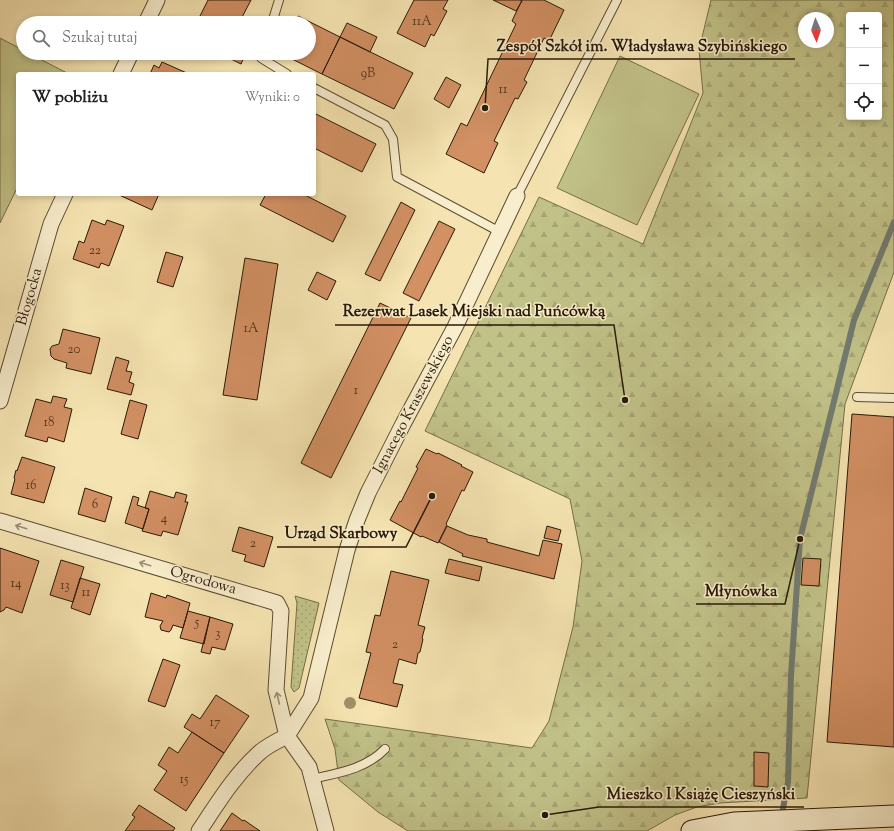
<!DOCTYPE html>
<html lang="pl">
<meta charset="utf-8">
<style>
body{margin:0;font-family:"Sorts Mill Goudy",serif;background:#f2f2f2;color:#202124}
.controls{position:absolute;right:12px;top:12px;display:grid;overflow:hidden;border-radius:4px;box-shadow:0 2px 6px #0003}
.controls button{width:36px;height:36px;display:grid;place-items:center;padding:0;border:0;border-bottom:1px solid #e0e0e0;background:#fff;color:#202124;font:20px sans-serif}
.compass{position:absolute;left:798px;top:12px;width:36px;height:36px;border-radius:50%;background:#fff;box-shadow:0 2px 6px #0003;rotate:177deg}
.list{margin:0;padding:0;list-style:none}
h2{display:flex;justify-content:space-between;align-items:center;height:52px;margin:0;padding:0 16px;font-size:17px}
h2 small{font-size:13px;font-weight:400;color:#757577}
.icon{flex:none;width:22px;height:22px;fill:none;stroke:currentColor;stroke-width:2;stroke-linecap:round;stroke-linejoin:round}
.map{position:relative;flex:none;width:894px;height:831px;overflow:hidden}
.search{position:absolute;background:#fff;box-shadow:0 2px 6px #0003;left:16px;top:16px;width:300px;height:44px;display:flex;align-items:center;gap:10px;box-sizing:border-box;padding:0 14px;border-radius:22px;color:#757577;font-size:15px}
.panel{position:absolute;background:#fff;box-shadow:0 2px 6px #0003;left:16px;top:72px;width:300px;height:124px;border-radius:4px}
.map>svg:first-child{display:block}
</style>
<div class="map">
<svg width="894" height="831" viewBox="0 0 894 831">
<defs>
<pattern id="grass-dots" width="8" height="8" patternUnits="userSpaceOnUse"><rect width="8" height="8" fill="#c1c288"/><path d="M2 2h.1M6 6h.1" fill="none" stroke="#a6a674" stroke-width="1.8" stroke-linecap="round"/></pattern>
<pattern id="forest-firs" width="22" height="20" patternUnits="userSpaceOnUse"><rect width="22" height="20" fill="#c1c288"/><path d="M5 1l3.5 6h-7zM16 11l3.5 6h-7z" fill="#a6a674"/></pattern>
</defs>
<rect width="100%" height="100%" fill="#f5e4b1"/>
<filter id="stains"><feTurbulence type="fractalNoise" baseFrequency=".005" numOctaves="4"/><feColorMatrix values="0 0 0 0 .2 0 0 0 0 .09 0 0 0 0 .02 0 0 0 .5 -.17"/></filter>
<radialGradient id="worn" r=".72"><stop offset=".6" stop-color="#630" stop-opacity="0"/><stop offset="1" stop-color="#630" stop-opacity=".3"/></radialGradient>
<path fill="url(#grass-dots)" stroke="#766e47" d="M295 596 319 603 299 688 294 692 291 687 297 603Z"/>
<path fill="url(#forest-firs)" stroke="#766e47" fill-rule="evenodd" d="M711 0H894V272L845 404 807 798 720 803 697 807 675 815 647 831H408L378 812 339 780 335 749 325 719 532 748 549 721 573 627 582 561 570 499 425 431 539 197 643 244 703 93 699 50ZM849 15H879V117H849ZM804 18H828V42H804Z"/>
<path fill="#c1c288" stroke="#766e47" d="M0 38 23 50V53H28L69 74H18V186L0 223Z
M620 56 699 94 637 225 557 188Z"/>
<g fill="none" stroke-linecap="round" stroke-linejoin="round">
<path stroke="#727b70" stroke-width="6" d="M781 819 788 782 791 675 800 539 854 320 894 222"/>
</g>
<path fill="#d29063" stroke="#2a1906" d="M208 0H251L239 23H198L197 22Z
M414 0H448L443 9 447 11 434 36 431 34 425 47 397 33Z
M493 0H520L522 1 516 11Z
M522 0H544L564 10 549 41 544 38 524 80 527 82 518 99 515 98 494 141 498 143 484 173 446 154 461 123 467 126 516 24 512 21Z
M298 16 340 37 322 74 280 53H309V23H295Z
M347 23 377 37 370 52 340 37Z
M340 37 413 73 394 109 322 74Z
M219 53H246L241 64Z
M162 62 189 74H150L154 65 159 68Z
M446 77 461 85 449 108 434 99Z
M316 114 376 144 362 172 314 148V118Z
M117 194H159L152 210Z
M266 194H303L346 216 333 242 260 205Z
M401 202 415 210 380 281 365 274Z
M92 220 105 225 107 220 124 226 109 266 101 263 99 268 73 259 79 241 84 243Z
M439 221 455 229 419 301 403 293Z
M166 252 183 257 173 287 157 282Z
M245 258 278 264 257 400 223 395Z
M317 272 336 281 327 300 308 290Z
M380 303 411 318 331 478 301 463Z
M63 329 100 338 91 374 66 368 67 363 54 359 51 356 50 349 52 346 59 344Z
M116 357 129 361 126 371 132 372 129 382 134 384 131 395 107 389Z
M53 396 67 399 64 407 72 409 64 442 48 437 47 442 25 436 36 399 51 403Z
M130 400 147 405 138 439 121 434Z
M852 414 894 417V747L827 742Z
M426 449 437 454 438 453 462 465 461 466 473 472 464 491 462 490 446 524 447 525 438 543 422 536 421 537 390 520 400 501 401 502 418 468 416 467Z
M22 457 55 467 44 503 11 494 15 479 14 478 16 470 17 471Z
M85 488 112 497 105 522 78 514Z
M150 491 174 498 176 492 187 495 185 502H188L178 535 163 531 161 536 142 531 149 509 145 508Z
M133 496 139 498 137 505 149 509 143 529 125 523Z
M447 526 468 535 487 539V542L539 556 543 540 562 544 554 579 462 556 463 554 439 542Z
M547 526 561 530 558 541 544 538Z
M239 527 273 537 264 567 244 561 246 555 232 551Z
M0 548 39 561 22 613 6 607 4 610 0 612Z
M803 558 821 559 819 586 801 585Z
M449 559 482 567 479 581 445 573Z
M61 560 84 567 73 602 50 595Z
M391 571 429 580 418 625 425 627 422 638 423 639 420 652 418 653 416 664 399 659 393 683 403 685 397 707 359 698 371 653 366 652 375 615 380 616Z
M80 578 100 584 90 615 71 608Z
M151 593 166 598 167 595 190 603 183 628 173 625 171 630 169 632 161 630 160 626 163 621 145 617Z
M188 611 210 617 204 644 180 638Z
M210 617 233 624 225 650 212 647 210 654 201 652Z
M163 659 180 665 165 707 148 701Z
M216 695 249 716 224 753 184 727 192 714 200 719Z
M192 732 224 753 186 811 154 790 167 771 158 765 169 747 178 753Z
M754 752 769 753 768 787 754 786Z
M139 805 175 828 173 831H125L135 817 132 815Z
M232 813 243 821 244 820 260 831H220Z"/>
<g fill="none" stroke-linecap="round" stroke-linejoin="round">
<defs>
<path id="lane" d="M272 23 279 0
M263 53 261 58 287 74
M314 88 385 125 393 139 397 177 500 232
M517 196 617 0
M857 397 894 398
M312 779C338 773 366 769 385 749"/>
<path id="street" d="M146 23 157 0
M121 74 131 53
M0 401 51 224 65 194
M0 521 277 603 281 611 276 690 287 736 309 767 326 831
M287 736 311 698 347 550 357 520 368 493 403 424 455 327 517 196
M199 831C217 804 234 776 258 754 266 746 277 741 287 736"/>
<path id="secondary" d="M692 831 734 823 894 816"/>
</defs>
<use href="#lane" stroke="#5d4c31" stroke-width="10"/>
<use href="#street" stroke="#5d4c31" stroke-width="17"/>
<use href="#secondary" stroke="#2a1906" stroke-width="23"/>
<use href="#lane" stroke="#f8edcc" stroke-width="8"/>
<use href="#street" stroke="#f8edcc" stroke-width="15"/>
<use href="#secondary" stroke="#f8edcc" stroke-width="21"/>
</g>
<circle fill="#9e9068" cx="350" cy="703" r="6"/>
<defs><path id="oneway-shaft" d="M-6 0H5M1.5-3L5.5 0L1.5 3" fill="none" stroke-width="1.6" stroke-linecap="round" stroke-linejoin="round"/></defs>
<g stroke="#9b8e73">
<use href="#oneway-shaft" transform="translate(21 527) rotate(-163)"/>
<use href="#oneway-shaft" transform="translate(145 564) rotate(-163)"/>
<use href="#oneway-shaft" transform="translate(278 698) rotate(-103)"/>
</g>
<g text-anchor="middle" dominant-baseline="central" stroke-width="3" stroke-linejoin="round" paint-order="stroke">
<g font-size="13" fill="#54371d">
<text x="422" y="22">11A</text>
<text x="368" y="74">9B</text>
<text x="503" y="90">11</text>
<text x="95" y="251">22</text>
<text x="251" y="329">1A</text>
<text x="74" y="350">20</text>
<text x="356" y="391">1</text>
<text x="49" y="423">18</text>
<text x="31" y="486">16</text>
<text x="95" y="505">6</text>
<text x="164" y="519">4</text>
<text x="253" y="544">2</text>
<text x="16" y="584">14</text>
<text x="65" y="586">13</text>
<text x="86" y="593">11</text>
<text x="197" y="623">5</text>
<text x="218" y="634">3</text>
<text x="395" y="645">2</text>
<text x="215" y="723">17</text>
<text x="184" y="780">15</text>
</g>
<g font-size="15" fill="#2a1906" stroke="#f8edcc">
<text transform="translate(30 297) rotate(-74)">Błogocka</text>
<text transform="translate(414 405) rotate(-62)">Ignacego Kraszewskiego</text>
<text transform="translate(203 581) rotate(16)">Ogrodowa</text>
</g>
</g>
<path fill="none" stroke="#2a1906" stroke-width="1.5" d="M485 108L488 59H795M625 400L614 325H335M432 496L406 547H277M800 539L785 604H696M545 815L599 807H804"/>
<g fill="#2a1906" stroke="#f8edcc" stroke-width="1.5">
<circle cx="485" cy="108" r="4"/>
<circle cx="625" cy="400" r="4"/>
<circle cx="432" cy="496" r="4"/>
<circle cx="800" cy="539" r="4"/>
<circle cx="545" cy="815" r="4"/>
</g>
<g font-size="16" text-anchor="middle" font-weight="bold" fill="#2a1906" stroke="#f8edcc" stroke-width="3" stroke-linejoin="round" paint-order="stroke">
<text x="642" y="51">Zespół Szkół im. Władysława Szybińskiego</text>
<text x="474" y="316">Rezerwat Lasek Miejski nad Puńcówką</text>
<text x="341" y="538">Urząd Skarbowy</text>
<text x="741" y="596">Młynówka</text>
<text x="701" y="799">Mieszko I Książę Cieszyński</text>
</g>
<rect width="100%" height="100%" filter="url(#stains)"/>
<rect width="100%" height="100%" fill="url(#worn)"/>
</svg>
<div class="controls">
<button>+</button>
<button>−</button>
<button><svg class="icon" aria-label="locate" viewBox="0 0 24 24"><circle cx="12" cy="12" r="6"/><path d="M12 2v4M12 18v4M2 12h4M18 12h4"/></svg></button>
</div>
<svg class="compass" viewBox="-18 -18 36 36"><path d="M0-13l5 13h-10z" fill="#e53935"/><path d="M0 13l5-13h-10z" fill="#757577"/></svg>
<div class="search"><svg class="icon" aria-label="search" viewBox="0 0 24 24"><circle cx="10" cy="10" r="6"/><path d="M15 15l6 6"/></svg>Szukaj tutaj</div>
<section class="panel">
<h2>W pobliżu<small>Wyniki: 0</small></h2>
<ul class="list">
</ul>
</section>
</div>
